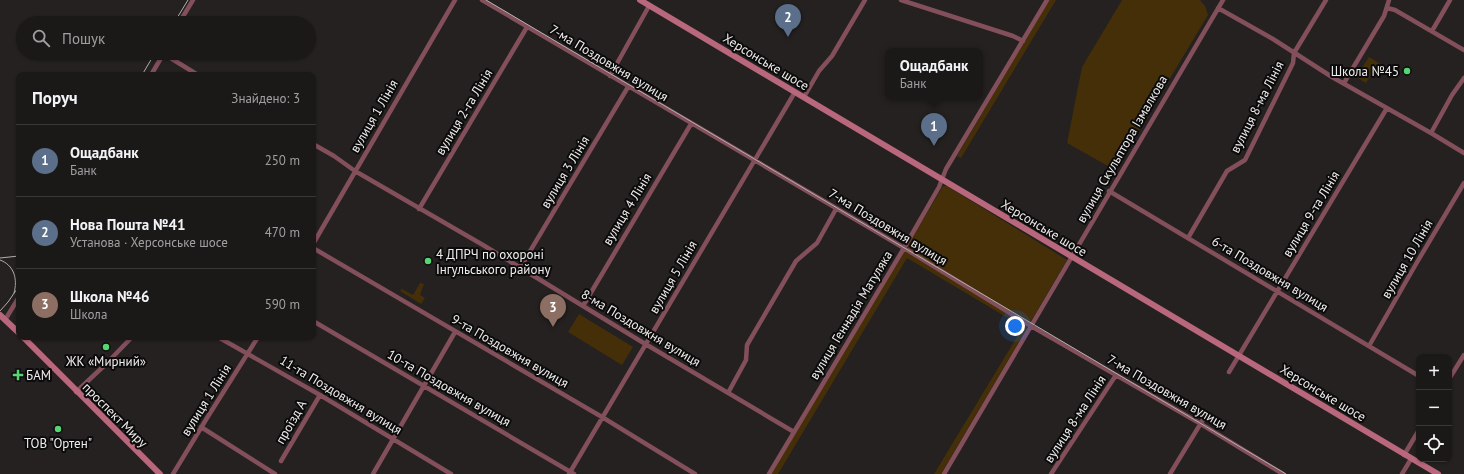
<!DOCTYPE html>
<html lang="uk">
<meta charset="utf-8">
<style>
body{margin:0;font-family:"PT Sans",sans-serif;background:#242221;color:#f1f3f6}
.controls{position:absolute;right:12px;bottom:12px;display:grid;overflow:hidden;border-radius:8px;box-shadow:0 1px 3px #0004}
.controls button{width:36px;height:36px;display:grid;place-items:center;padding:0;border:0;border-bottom:1px solid #393837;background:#1b1918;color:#f1f3f6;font:20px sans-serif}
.you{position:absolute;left:1015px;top:326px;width:14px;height:14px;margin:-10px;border:3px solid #fff;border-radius:50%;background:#1a73e8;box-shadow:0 0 0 6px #1a73e833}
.badge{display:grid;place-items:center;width:26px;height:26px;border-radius:50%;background:#0f766e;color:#fff;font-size:13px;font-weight:700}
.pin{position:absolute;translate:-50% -33px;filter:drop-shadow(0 1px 2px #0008)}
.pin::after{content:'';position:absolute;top:21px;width:14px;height:12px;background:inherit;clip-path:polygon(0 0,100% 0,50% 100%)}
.popup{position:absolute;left:885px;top:48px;width:98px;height:52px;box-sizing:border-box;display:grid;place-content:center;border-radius:8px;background:#1b1918;filter:drop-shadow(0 1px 3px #0005);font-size:13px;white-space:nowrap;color:#a0a0a2}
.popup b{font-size:15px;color:#f1f3f6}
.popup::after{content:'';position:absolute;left:50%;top:100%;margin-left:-8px;border:8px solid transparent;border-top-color:#1b1918}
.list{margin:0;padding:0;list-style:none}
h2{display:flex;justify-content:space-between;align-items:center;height:52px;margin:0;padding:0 16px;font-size:17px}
h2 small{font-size:13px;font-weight:400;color:#a0a0a2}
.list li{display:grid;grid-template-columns:26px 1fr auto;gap:12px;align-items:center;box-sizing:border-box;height:72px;padding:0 16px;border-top:1px solid #393837}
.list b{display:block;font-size:15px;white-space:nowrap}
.list p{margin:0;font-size:13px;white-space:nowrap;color:#a0a0a2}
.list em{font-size:13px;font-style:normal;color:#a0a0a2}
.icon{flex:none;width:22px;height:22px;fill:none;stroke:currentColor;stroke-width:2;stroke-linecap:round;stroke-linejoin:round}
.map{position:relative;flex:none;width:1464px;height:474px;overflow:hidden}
.search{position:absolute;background:#1b1918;box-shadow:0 1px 3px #0004;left:16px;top:16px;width:300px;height:44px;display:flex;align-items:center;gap:10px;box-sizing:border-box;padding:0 14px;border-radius:22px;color:#a0a0a2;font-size:15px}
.panel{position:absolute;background:#1b1918;box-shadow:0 1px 3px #0004;left:16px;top:72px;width:300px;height:268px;border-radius:8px}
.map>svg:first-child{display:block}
</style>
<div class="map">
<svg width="1464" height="474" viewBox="0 0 1464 474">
<rect width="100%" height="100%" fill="#242120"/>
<path fill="#442f09" d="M1049 0H1056L961 158 957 156Z
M1122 0H1200L1205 6 1208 15 1115 170 1067 143 1082 67Z
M1369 57 1379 63 1366 83 1356 77Z
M943 186H947L1067 260 941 474H934L1023 327 907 258 778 474H771Z
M420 283 424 284 420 295 425 298 421 304 400 291 402 289 413 295Z
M579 314 633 347 622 365 568 332Z"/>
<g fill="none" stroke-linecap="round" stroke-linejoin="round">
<path stroke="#824f5b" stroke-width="4.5" d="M482 0 904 248 1031 326 1201 424 1283 474
M901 0 1013 36 1023 41
M1218 8 1273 39 1332 77 1431 133 1464 153
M1387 8 1395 10 1464 50
M179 23 193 0
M1432 31 1450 0
M164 54 198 75
M151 75 164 53
M610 76 649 6
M1344 83 1384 16 1389 0
M804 97 819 71 832 56 865 0
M1431 133 1452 95 1464 78
M313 144 334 156 355 171 483 245 642 342 794 432
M1109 191 1419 376
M419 209 527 27
M1188 238 1227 171 1245 160 1293 63 1294 53 1326 0
M313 244 455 0
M313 248 602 417 695 474
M520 268 628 87
M583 306 691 124
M5 320 19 297
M313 321 574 474
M218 337 320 395 451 474
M1369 346 1416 264 1464 183
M1229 372 1387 108
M1449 379 1464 355
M76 392 106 364 132 337
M728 393 746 360 747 345 796 261 817 243 836 209
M201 427 275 474
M1404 455 1419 430
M281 461 320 395
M173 474 207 418 258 337
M373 474 455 332
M569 474 795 92
M769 474 904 248 939 187 946 169 1047 0
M944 474 1223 0
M1051 474 1116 375
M1170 474 1204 418
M1402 474 1411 459"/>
<path stroke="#b9677c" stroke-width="6" d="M640 0 1438 474
M0 315 19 333
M23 337 160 474"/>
<path stroke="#b2afae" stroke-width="1" d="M486 0 1286 474
M174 23 188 0
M142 75 155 53
M0 258 19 256
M0 260C14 265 18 279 14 293
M0 311 8 302 17 289"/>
</g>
<g fill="#55d672" stroke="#0c0b0b" stroke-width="1.5">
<circle cx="1407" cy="71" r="4"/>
<circle cx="428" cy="261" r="4"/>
<circle cx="106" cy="347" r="4"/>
<path d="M16 369h4v4h4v4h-4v4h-4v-4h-4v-4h4z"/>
<circle cx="58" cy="429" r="4"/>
</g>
<g text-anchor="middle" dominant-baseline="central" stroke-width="4" stroke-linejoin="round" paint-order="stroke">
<g font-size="13" fill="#f0eeed" stroke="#0c0b0b">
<text transform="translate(766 62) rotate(31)">Херсонське шосе</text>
<text transform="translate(609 63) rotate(31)">7-ма Поздовжня вулиця</text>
<text transform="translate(1257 107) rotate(-63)">вулиця 8-ма Лінія</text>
<text transform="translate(464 112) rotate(-59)">вулиця 2-га Лінія</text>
<text transform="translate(374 116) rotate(-60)">вулиця 1 Лінія</text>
<text transform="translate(1122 149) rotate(-60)">вулиця Скульптора Ізмалкова</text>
<text transform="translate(565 172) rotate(-59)">вулиця 3 Лінія</text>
<text transform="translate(627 209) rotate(-59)">вулиця 4 Лінія</text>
<text transform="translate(1311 214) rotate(-59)">вулиця 9-та Лінія</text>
<text transform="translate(888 227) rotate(31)">7-ма Поздовжня вулиця</text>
<text transform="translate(1044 228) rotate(31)">Херсонське шосе</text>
<text transform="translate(1407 259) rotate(-60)">вулиця 10 Лінія</text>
<text transform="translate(1270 274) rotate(31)">6-та Поздовжня вулиця</text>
<text transform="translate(673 277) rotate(-60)">вулиця 5 Лінія</text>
<text transform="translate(851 315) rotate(-59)">вулиця Геннадія Матуляка</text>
<text transform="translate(641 328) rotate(31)">8-ма Поздовжня вулиця</text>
<text transform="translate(510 351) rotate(30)">9-та Поздовжня вулиця</text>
<text transform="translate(449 388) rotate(30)">10-та Поздовжня вулиця</text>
<text transform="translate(1167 392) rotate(30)">7-ма Поздовжня вулиця</text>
<text transform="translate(1323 393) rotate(31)">Херсонське шосе</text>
<text transform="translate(341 395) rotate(31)">11-та Поздовжня вулиця</text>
<text transform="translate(206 400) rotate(-58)">вулиця 1 Лінія</text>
<text transform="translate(115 415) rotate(45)">проспект Миру</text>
<text transform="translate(1075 419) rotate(-57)">вулиця 8-ма Лінія</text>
<text transform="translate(291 422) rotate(-60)">проїзд А</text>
</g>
<g font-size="13" fill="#f0eeed" stroke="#0c0b0b" text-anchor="start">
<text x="1399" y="71" text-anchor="end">Школа №45</text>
<text x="436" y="254">4 ДПРЧ по охороні<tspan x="436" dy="15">Інгульського району</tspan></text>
<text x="106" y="361" text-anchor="middle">ЖК «Мирний»</text>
<text x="26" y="375">БАМ</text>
<text x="58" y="443" text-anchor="middle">ТОВ "Ортен"</text>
</g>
</g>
</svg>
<div class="controls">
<button>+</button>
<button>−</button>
<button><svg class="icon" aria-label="locate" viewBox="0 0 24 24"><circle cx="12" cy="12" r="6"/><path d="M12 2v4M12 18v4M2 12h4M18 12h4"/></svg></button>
</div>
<div class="you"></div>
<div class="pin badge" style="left:934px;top:146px;background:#5c6f8a">1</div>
<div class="popup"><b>Ощадбанк</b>Банк</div>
<div class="pin badge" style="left:788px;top:37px;background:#5c6f8a">2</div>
<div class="pin badge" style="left:553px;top:327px;background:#8d6e63">3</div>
<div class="search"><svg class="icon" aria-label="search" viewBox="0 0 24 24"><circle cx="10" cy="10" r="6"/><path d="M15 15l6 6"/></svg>Пошук</div>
<section class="panel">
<h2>Поруч<small>Знайдено: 3</small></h2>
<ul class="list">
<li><span class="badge" style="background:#5c6f8a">1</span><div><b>Ощадбанк</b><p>Банк</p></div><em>250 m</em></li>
<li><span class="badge" style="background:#5c6f8a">2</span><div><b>Нова Пошта №41</b><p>Установа · Херсонське шосе</p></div><em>470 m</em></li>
<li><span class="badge" style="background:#8d6e63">3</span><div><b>Школа №46</b><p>Школа</p></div><em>590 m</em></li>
</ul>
</section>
</div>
